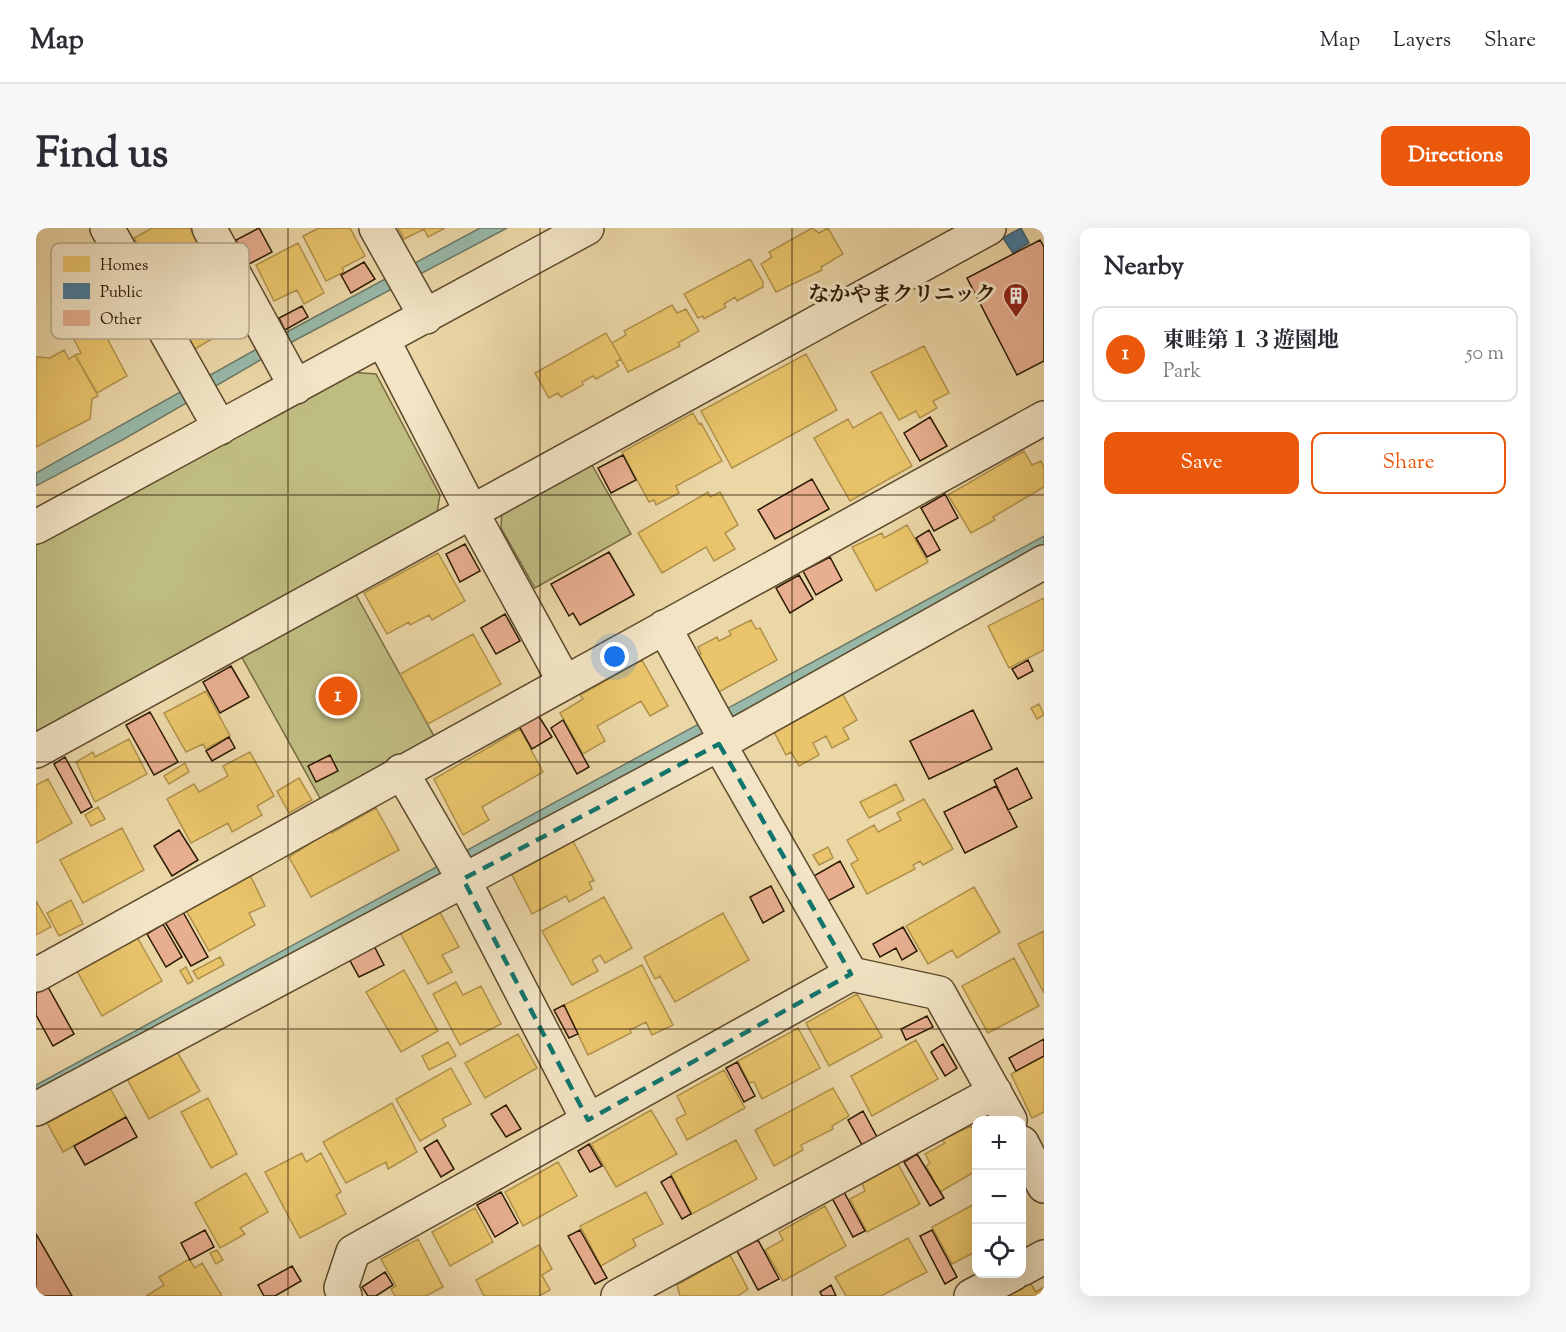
<!DOCTYPE html>
<meta charset="utf-8">
<style>
body{margin:0;font-family:"Sorts Mill Goudy","Noto Serif JP",serif;background:#f7f7f7;color:#2b2b33}
.controls{position:absolute;right:18px;bottom:18px;display:grid;overflow:hidden;border-radius:12px;box-shadow:0 6px 24px #0002}
.controls button{width:54px;height:54px;display:grid;place-items:center;padding:0;border:0;border-bottom:2px solid #e1e1e2;background:#fff;color:#2b2b33;font:30px sans-serif}
.you{position:absolute;left:579px;top:429px;width:21px;height:21px;margin:-15px;border:4px solid #fff;border-radius:50%;background:#1a73e8;box-shadow:0 0 0 9px #1a73e833}
.badge{display:grid;place-items:center;width:39px;height:39px;border-radius:50%;background:#ea580c;color:#fff;font-size:20px;font-weight:700}
.pin{position:absolute;translate:-50% -50%;border:3px solid #fff;box-shadow:0 2px 6px #0006}
.list{margin:0;padding:0;list-style:none}
h2{display:flex;justify-content:space-between;align-items:center;height:78px;margin:0;padding:0 24px;font-size:26px}
h2 small{font-size:20px;font-weight:400;color:#7c7c81}
.list li{display:grid;grid-template-columns:39px 1fr auto;gap:18px;align-items:center;box-sizing:border-box;height:96px;margin:0 12px 12px;padding:0 12px;border:2px solid #e1e1e2;border-radius:12px}
.list b{display:block;font-size:22px;white-space:nowrap}
.list p{margin:0;font-size:20px;white-space:nowrap;color:#7c7c81}
.list em{font-size:20px;font-style:normal;color:#7c7c81}
.actions{display:flex;gap:12px;padding:18px 24px}
.actions a{flex:1;padding:14px 0;border:2px solid #ea580c;border-radius:12px;text-align:center;font-size:21px;color:#ea580c}
.actions .main{background:#ea580c;color:#fff}
.icon{flex:none;width:33px;height:33px;fill:none;stroke:currentColor;stroke-width:2;stroke-linecap:round;stroke-linejoin:round}
.map{position:relative;flex:none;width:1008px;height:1068px;overflow:hidden;border-radius:12px}
header{display:flex;align-items:center;gap:36px;box-sizing:border-box;height:84px;padding:0 30px;background:#fff;border-bottom:2px solid #e1e1e2}
header strong{font-size:28px}
nav{display:flex;gap:33px;margin-inline-start:auto;font-size:21px}
.intro{display:flex;align-items:center;justify-content:space-between;box-sizing:border-box;height:144px;padding:0 36px}
h1{margin:0;font-size:42px}
.button{padding:15px 27px;border-radius:12px;background:#ea580c;color:#fff;font-size:21px;font-weight:700}
main{display:flex;gap:36px;padding:0 36px}
aside{flex:1;background:#fff;border-radius:12px;box-shadow:0 6px 24px #0002}
.map>svg:first-child{display:block}
</style>
<header>
<strong>Map</strong>
<nav><a>Map</a><a>Layers</a><a>Share</a></nav>
</header>
<div class="intro"><h1>Find us</h1><a class="button">Directions</a></div>
<main>
<div class="map">
<svg width="1008" height="1068" viewBox="0 0 1008 1068">
<rect width="100%" height="100%" fill="#ebd6a6"/>
<filter id="stains"><feTurbulence type="fractalNoise" baseFrequency=".00333" numOctaves="4"/><feColorMatrix values="0 0 0 0 .2 0 0 0 0 .09 0 0 0 0 .02 0 0 0 .5 -.17"/></filter>
<radialGradient id="worn" r=".72"><stop offset=".6" stop-color="#630" stop-opacity="0"/><stop offset="1" stop-color="#630" stop-opacity=".3"/></radialGradient>
<path fill="#bfbc81" stroke="#756b42" stroke-width="1.5" d="M313 144 340 146 404 267 401 285 0 508V314Z
M552 230 595 306 499 360 465 300 466 279Z
M318 363 399 510 285 572 204 426Z"/>
<path fill="#98b9aa" stroke="#6c7967" stroke-width="1.5" d="M444 0H471L252 116 88 211 0 258V245L249 105Z
M1008 308V322L0 868V857Z"/>
<path fill="#e9c46a" stroke="#b0914b" stroke-width="1.5" d="M116 0H154L167 24 120 50 98 10Z
M283 0H314L329 28 306 40 308 44 290 53 267 8Z
M362 0H409L392 9 388 1 368 11Z
M776 0 783 5 792 0 807 26 785 39 786 42 740 64 725 36 736 29 733 24Z
M262 15 288 65 268 76 261 62 238 73 220 37Z
M714 31 727 54V59L701 73 699 69 688 76 690 79 668 91 667 88 662 90 648 66Z
M179 53 203 95 159 121 135 79Z
M636 77 641 85 650 81 663 103 642 115 644 118 592 144 576 115 590 107 588 103Z
M47 92 53 99 63 95 91 148 61 165 39 127 45 125 31 98Z
M570 105 585 131 580 134 583 138 560 151 557 148 546 154 547 157 525 169 522 165 513 170 499 145Z
M888 118 913 165 897 173 901 180 884 190 880 183 863 192 835 144Z
M28 122 33 131 39 127 62 168 56 171 54 191 0 219V129L14 130Z
M770 126 801 182 696 240 665 183Z
M845 184 876 238 814 273 778 210 812 191 817 200Z
M657 185 663 196 665 195 686 233 640 258 643 265 620 277 618 272 613 274 586 224Z
M988 223 996 237 1005 233 1008 239V259L957 289 959 292 935 305 912 267Z
M672 264 674 269 684 264 702 297 689 305 699 321 678 333 670 319 626 345 602 305Z
M871 297 892 334 840 363 816 319 846 305 848 310Z
M402 325 429 373 396 392 393 387 374 397 373 394 351 406 328 365Z
M1008 370V422L973 440 952 398Z
M715 392 720 401 724 400 741 432 681 465 662 428 665 426 662 419 681 409 683 413 695 407 693 403Z
M437 406 465 456 392 496 364 446Z
M606 432 632 478 614 488 605 473 561 498 569 513 547 526 524 485 547 471 544 467Z
M170 463 194 508 170 521 167 516 150 524 128 485Z
M806 465 821 492 807 500 813 511 796 520 790 508 777 515 783 527 763 538 755 524 750 527 737 502Z
M1003 476 1008 487 1001 491 995 480Z
M484 501 507 544 446 579 453 592 427 607 398 551Z
M93 511 111 546 59 574 40 534 57 524 59 529Z
M214 524 238 568 221 578 226 587 196 604 192 595 155 615 131 571 158 556 163 564 192 548 187 538Z
M149 535 153 544 133 556 128 548Z
M263 550 276 572 253 585 241 563Z
M12 551 36 595 0 615V557Z
M860 556 868 572 833 590 824 574Z
M888 571 917 621 887 637 884 633 877 637 879 641 831 666 815 636 822 632 811 612 838 597 842 604 865 592 861 585Z
M62 579 69 591 55 598 49 587Z
M340 580 363 622 275 669 253 629 295 602 296 605Z
M86 600 108 642 47 675 24 632Z
M536 611 558 653 553 654 556 661 533 674 530 668 496 686 474 643Z
M792 619 797 630 783 637 777 627Z
M214 647 229 678 213 685 219 697 173 723 150 682Z
M938 659 964 704 921 730 916 722 892 736 870 698Z
M568 669 596 720 569 735 564 727 556 732 562 743 536 757 506 703Z
M35 672 47 696 23 708 11 685Z
M0 673 15 699 0 707Z
M400 677 423 719 406 727 416 744 392 756 361 699Z
M687 685 713 732 639 774 624 748 619 751 608 729Z
M1008 703V765L982 716Z
M101 709 126 753 66 788 41 743Z
M184 729 188 737 162 751 157 743Z
M978 730 1003 778 952 805 926 758Z
M606 737 637 797 616 807 610 794 594 802 595 805 552 827 528 777Z
M150 739 157 753 152 756 144 743Z
M368 742 402 803 365 824 330 764Z
M420 754 427 767 445 758 465 796 424 817 397 766Z
M821 766 846 809 793 838 770 795Z
M762 800 784 840 726 871 718 854 713 855 702 833Z
M482 806 501 840 449 870 429 835Z
M880 812 902 851 836 888 815 848Z
M412 814 420 828 393 842 386 828Z
M140 822 164 863 113 891 90 849Z
M1008 828V884L996 890 975 846Z
M415 840 435 876 406 891 410 898 384 913 360 871Z
M688 842 709 880 651 912 640 891 650 886 641 868Z
M74 860 90 889 27 924 11 895Z
M797 860 813 888 796 898 797 901 765 917 767 922 738 938 719 902Z
M172 870 201 926 175 940 145 884Z
M356 875 381 924 352 941 350 934 310 955 287 914Z
M615 882 641 926 580 959 555 916Z
M935 898 940 909V943L904 964 890 938 894 935 889 926 909 915 906 912Z
M700 912 721 951 656 986 635 946Z
M266 925 270 934 285 925 305 964 300 967 310 986 264 1010 229 944Z
M522 934 541 968 487 998 469 964Z
M862 936 884 976 831 1004 814 971 829 963 826 955Z
M210 945 232 984 204 1000 209 1006 184 1020 159 975Z
M610 964 627 996 597 1011 600 1018 565 1038 544 998Z
M940 975V1030L937 1025 916 1036 896 999Z
M789 978 810 1018 747 1053 729 1022 747 1012 743 1004Z
M439 980 457 1014 414 1038 396 1004Z
M872 1010 891 1044 845 1068H810L799 1049Z
M382 1011 407 1059 390 1068H359L355 1061 360 1058 345 1031Z
M503 1017 516 1041 506 1047 514 1062 503 1068H448L440 1052Z
M181 1022 187 1032 180 1036 174 1025Z
M694 1027 712 1061 702 1068H644L641 1057Z
M153 1031 159 1040 166 1035 186 1068H110L128 1057 123 1049Z
M993 1053 1000 1064 1008 1059V1068H970Z"/>
<path fill="#457b9d" stroke="#3d5e6f" stroke-width="1.5" d="M985 0 993 15 977 25 967 10Z"/>
<path fill="#e7ae8f" stroke="#2b1a03" stroke-width="1.5" d="M223 0 236 24 213 36 200 12Z
M1004 12 1008 19V133L981 147 931 50Z
M328 34 339 51 315 65 305 47Z
M266 78 272 89 249 102 243 90Z
M894 189 911 218 884 233 868 205Z
M587 227 600 252 575 265 562 240Z
M776 251 793 281 739 311 722 282Z
M909 266 922 290 898 303 885 280Z
M893 302 904 322 891 329 880 310Z
M429 316 444 343 424 354 410 326Z
M573 324 598 367 544 397 537 385 533 388 515 356Z
M794 329 806 352 780 367 767 343Z
M763 347 777 371 754 385 740 360Z
M469 386 484 413 460 426 445 400Z
M992 432 997 443 982 451 976 441Z
M195 438 213 469 184 485 167 454Z
M937 482 956 521 893 551 874 513Z
M114 484 142 534 118 547 90 497Z
M502 487 516 509 496 521 483 498Z
M527 492 553 539 541 546 515 500Z
M193 509 199 520 176 533 170 523Z
M294 527 302 543 280 554 272 538Z
M29 529 56 579 45 585 18 536Z
M981 540 996 570 972 582 958 552Z
M960 558 981 599 929 625 908 584Z
M143 602 162 632 136 648 118 618Z
M804 633 818 659 790 674 776 649Z
M735 658 748 683 727 695 714 669Z
M147 684 172 729 155 738 129 694Z
M127 696 146 729 130 739 111 706Z
M867 699 881 723 866 732 860 720 844 729 837 716Z
M337 716 348 737 323 749 312 729Z
M12 759 38 806 17 818 0 787V765Z
M528 777 542 806 533 810 518 782Z
M891 788 897 799 870 812 865 801Z
M1008 811V828L980 843 973 830Z
M907 816 921 840 909 848 895 824Z
M701 834 719 868 708 874 690 840Z
M470 877 485 901 470 909 455 886Z
M827 883 841 909 826 917 812 892Z
M90 889 101 909 49 937 38 918Z
M401 912 418 941 405 949 388 920Z
M553 916 566 938 554 944 542 923Z
M881 926 908 970 894 978 868 934Z
M635 948 655 986 646 991 625 954Z
M465 964 482 995 459 1009 441 977Z
M808 964 829 1003 817 1009 796 970Z
M169 1002 178 1019 154 1032 145 1015Z
M544 1002 571 1050 559 1056 532 1008Z
M896 1002 921 1049 909 1056 884 1008Z
M0 1006 36 1068H0Z
M722 1012 743 1051 722 1062 701 1023Z
M256 1038 265 1053 239 1068H228L222 1057Z
M349 1044 357 1057 340 1068H332L326 1059Z
M795 1057 800 1068H786L784 1064Z"/>
<g fill="none" stroke-linecap="round" stroke-linejoin="round">
<defs>
<path id="minor" d="M71 0 184 200
M173 0 260 159
M340 0 390 89
M347 112 436 285 528 453
M0 299 551 0
M628 399 690 512
M683 516 815 746
M0 523 953 0
M365 543 423 643 552 892
M0 747 1008 190
M0 881 683 516 1008 334
M986 915 1008 958
M986 1041 1008 1029
M309 1068 305 1060 317 1024 815 746 903 765 974 892
M582 1068 959 864
M935 1068 977 1046"/>
</defs>
<use href="#minor" stroke="#5b492c" stroke-width="36"/>
<use href="#minor" stroke="#f2e4c5" stroke-width="33"/>
</g>
<path fill="none" stroke="#0f766e" stroke-width="4.5" stroke-dasharray="12 8" stroke-linejoin="round" d="M683 516 815 746 552 892 427 651Z"/>
<path fill="none" stroke="#2b1a03" stroke-width="1.5" stroke-opacity="0.55" d="M252 0V1068M504 0V1068M756 0V1068M0 267H1008M0 534H1008M0 801H1008"/>
<defs>
<symbol id="building-pin" viewBox="-11 -11 22 30"><path d="M0 17L-7.5 6A9.5 9.5 0 1 1 7.5 6Z" fill="#8f2418" stroke="#f2e4c5"/><path d="M-4-6H4V6H1V3H-1V6H-4ZM-2.5-4.3h1.7v1.8h-1.7ZM.8-4.3h1.7v1.8H.8ZM-2.5-1h1.7V.8h-1.7ZM.8-1h1.7V.8H.8Z" fill="#fff"/></symbol>
</defs>
<g fill-rule="evenodd">
<use href="#building-pin" x="965" y="53" width="30" height="40"/>
</g>
<g text-anchor="middle" dominant-baseline="central" stroke-width="6" stroke-linejoin="round" paint-order="stroke">
<g font-size="21" font-weight="bold" fill="#2b1a03" stroke="#f2e4c5" text-anchor="end">
<text x="960" y="68">なかやまクリニック</text>
</g>
</g>
<rect x="15" y="15" width="198" height="96" rx="9" fill="#f2e4c5" stroke="#b6a78b" stroke-width="1.5"/>
<rect x="27" y="28" width="27" height="16" fill="#e9c46a"/>
<rect x="27" y="55" width="27" height="16" fill="#457b9d"/>
<rect x="27" y="82" width="27" height="16" fill="#e7ae8f"/>
<g font-size="16" fill="#2b1a03">
<text x="64" y="42">Homes</text>
<text x="64" y="69">Public</text>
<text x="64" y="96">Other</text>
</g>
<rect width="100%" height="100%" filter="url(#stains)"/>
<rect width="100%" height="100%" fill="url(#worn)"/>
</svg>
<div class="controls">
<button>+</button>
<button>−</button>
<button><svg class="icon" aria-label="locate" viewBox="0 0 24 24"><circle cx="12" cy="12" r="6"/><path d="M12 2v4M12 18v4M2 12h4M18 12h4"/></svg></button>
</div>
<div class="you"></div>
<div class="pin badge" style="left:302px;top:468px">1</div>
</div>
<aside>
<h2>Nearby<small></small></h2>
<ul class="list">
<li><span class="badge">1</span><div><b>東畦第１３遊園地</b><p>Park</p></div><em>50 m</em></li>
</ul>
<div class="actions"><a class="main">Save</a><a>Share</a></div>
</aside>
</main>
